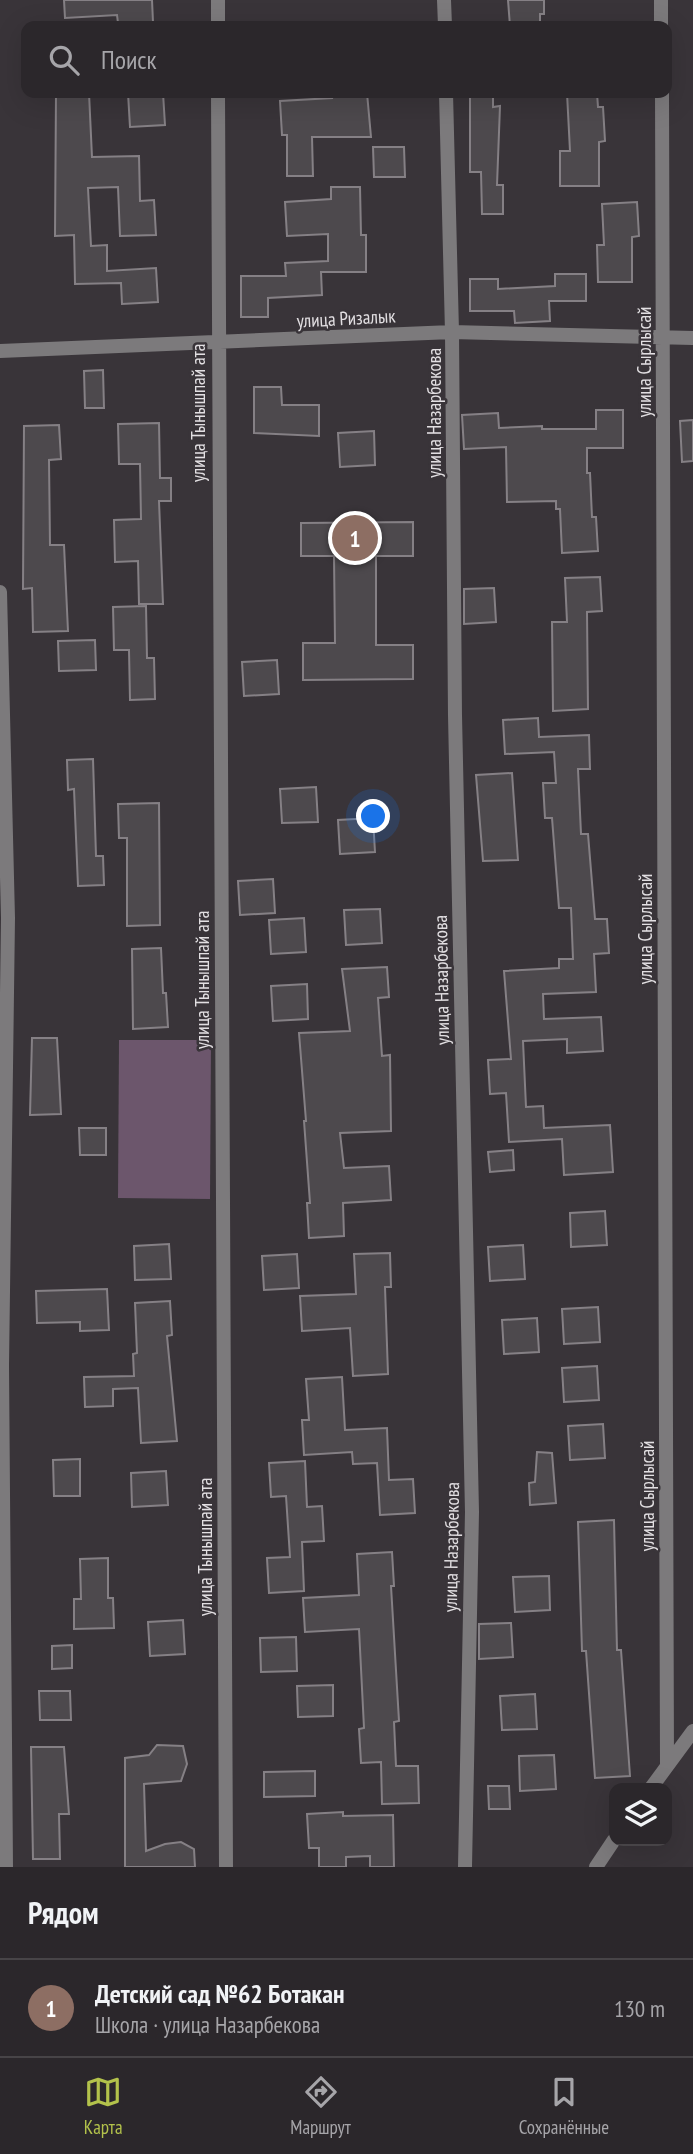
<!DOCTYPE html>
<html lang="ru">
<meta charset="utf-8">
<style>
body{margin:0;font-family:"PT Sans Narrow",sans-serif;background:#332f33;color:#f1f3f6}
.controls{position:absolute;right:21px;bottom:21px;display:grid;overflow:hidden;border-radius:14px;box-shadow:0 7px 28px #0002}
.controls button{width:63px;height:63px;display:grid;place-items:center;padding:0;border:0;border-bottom:2px solid #474447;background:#2b272b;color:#f1f3f6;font:35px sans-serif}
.you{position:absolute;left:374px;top:817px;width:24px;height:24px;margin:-18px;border:5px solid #fff;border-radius:50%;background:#1a73e8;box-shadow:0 0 0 10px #1a73e833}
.badge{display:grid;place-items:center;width:46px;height:46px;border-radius:50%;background:#b3c24b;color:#fff;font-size:23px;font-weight:700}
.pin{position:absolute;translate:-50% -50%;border:4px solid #fff;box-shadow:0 2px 7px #0006}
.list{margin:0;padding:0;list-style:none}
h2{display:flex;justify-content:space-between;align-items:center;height:91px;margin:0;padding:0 28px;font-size:30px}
h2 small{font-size:23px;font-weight:400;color:#a6a5a9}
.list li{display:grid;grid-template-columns:46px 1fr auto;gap:21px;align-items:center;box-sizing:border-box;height:98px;padding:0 28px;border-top:2px solid #474447}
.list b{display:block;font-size:26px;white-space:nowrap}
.list p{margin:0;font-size:23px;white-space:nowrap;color:#a6a5a9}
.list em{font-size:23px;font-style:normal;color:#a6a5a9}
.icon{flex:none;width:38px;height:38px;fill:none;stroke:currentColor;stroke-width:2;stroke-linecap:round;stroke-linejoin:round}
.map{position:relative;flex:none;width:693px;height:1867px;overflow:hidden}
.search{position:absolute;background:#2b272b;box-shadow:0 7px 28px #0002;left:21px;right:21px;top:21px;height:77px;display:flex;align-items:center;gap:18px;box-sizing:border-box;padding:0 24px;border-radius:14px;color:#a6a5a9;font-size:26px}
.sheet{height:189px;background:#2b272b}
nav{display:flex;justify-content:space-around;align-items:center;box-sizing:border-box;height:98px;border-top:2px solid #474447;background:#2b272b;font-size:19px;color:#a6a5a9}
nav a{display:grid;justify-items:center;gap:4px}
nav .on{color:#b3c24b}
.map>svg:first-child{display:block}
</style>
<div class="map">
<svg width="693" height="1867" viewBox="0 0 693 1867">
<rect width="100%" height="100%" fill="#393439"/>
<path fill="#6c566c" d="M119 1040H211L210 1199 118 1198Z"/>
<path fill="#4d494d" stroke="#858085" stroke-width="2" d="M64 0H152L153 22 118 23 117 15 65 18Z
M508 0H544V14H540V26H510Z
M56 93H89L92 157 139 156 140 201 154 200 156 235 120 236 118 187 88 188 91 246 107 245V271L156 268 158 302 122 304 121 283 75 284 74 235 55 236Z
M128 93H163L165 125 130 127Z
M331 93H367L371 137H312L313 176H287V135H282L280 101 332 98Z
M470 93H493V107L500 106 497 185H503V214H482L481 172H470Z
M567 93H597L598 107H603L605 141 599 142V186H560V151H570Z
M373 147H404L405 177H374Z
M331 187H360L361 235H366V272H321L322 295 268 298V317H241V276H286L285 263 328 261V234L287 236 285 202 331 199Z
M637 202 639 236 632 237V282H598L597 245H604L602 204Z
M555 274H586V301H549L550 321 515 323 514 311H470V279H498V289L555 286Z
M103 370 104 408H85L84 371Z
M254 387H281L282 405H319V436L254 433Z
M596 410H623V448H587V473H590L592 517H596L598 551 562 553 560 509H556V501L507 502 506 447 464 449 462 415 498 413 499 428 542 426V429H596Z
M693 420V461L682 462 680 421Z
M159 423 160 478H171V501H159L163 604H139L138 561 115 562 114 520 141 519 140 464H119L118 424Z
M59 425 61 459 49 460 50 545H64L68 631 33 632 32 588 23 589 24 426Z
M374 431 375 465 340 467 338 433Z
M413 522V556H376V645H413V679L303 680V643H335L334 556H301V523Z
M600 577 602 611 587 612 588 709 553 711 552 622H567L565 578Z
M494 588 496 622 464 624V589Z
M146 606 147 658H154L155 699 130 700 129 650H114L113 607Z
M95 640 96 670 59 671 58 641Z
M277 660 279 694 244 696 242 662Z
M538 718 539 737 589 735 590 769H578L581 834H588L595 919H607L609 953 594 954 596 992 543 994 544 1019 601 1017 603 1051 567 1053V1039L523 1041 526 1107 543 1106 544 1128 610 1125 613 1172 564 1175 562 1139 509 1142 506 1093 490 1094 488 1060 511 1059 504 971 559 968V959H573L571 908H559L552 818H545L543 783H556L554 752 505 754 503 720Z
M93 759 96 856H103L104 885 78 886 74 789 68 790 67 760Z
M512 773 518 860 483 861 476 775Z
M316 787 318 822 282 823 280 789Z
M159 803 160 925 127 926V838H119L118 804Z
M373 818 375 852 340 854 338 820Z
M273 879 275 913 240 915 238 881Z
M380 909 382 943 346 945 344 910Z
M304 918 306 952 271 954 269 920Z
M161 948 163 993H166L168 1027 133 1029 132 949Z
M387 967 389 997 378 998 382 1056 390 1055 391 1131 340 1133 344 1168 389 1166 391 1200 343 1203 344 1236 309 1238 307 1203H310L304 1121H306L299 1033 350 1031 342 969Z
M307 984 308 1019 273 1021 271 986Z
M32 1038H57L61 1114 30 1115Z
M79 1128H106V1155H80Z
M513 1150 514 1170 490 1172 488 1152Z
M605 1211 607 1245 571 1247 570 1213Z
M169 1244 171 1279 135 1280 134 1246Z
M523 1245 525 1279 490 1281 488 1247Z
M390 1253 391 1287H385L388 1374 353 1376 350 1328 302 1331 300 1296 356 1294 354 1254Z
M297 1254 299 1288 264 1290 262 1256Z
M107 1289 109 1330 80 1331V1322L37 1323 36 1291Z
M170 1301 172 1335 167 1336 177 1441 141 1443 138 1388 113 1389V1406L85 1407 84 1377 134 1376 133 1354 137 1353 135 1303Z
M598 1307 600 1342 564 1344 562 1309Z
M537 1318 539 1352 504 1354 502 1320Z
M597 1366 599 1400 564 1402 562 1368Z
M342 1377 345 1430 387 1428 389 1480 413 1479 415 1513 380 1515 377 1463 353 1464 352 1452 304 1455 302 1420H309L306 1379Z
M603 1424 605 1458 570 1460 568 1426Z
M537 1452 552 1453 556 1503 530 1505 529 1483 535 1482Z
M80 1459V1496H54L53 1460Z
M305 1461 307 1507 322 1506 324 1541 302 1542 304 1591 269 1593 267 1558 290 1557 286 1496 271 1497 269 1463Z
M166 1471 168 1505 132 1507 131 1473Z
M614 1520 617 1650H621L630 1776 595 1778 586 1651H582L578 1522Z
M392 1552 394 1586H391L399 1721 394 1722 396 1766H418L419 1803 382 1804 381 1762 361 1763 359 1729 364 1728 359 1629 305 1632 303 1598 359 1595 357 1554Z
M108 1558V1598H113L114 1628 74 1629V1599H81L80 1559Z
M549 1576 550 1610 515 1612 513 1577Z
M183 1620 185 1654 150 1656 148 1622Z
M511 1623 513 1657 479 1659V1624Z
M296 1637 297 1671 261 1672 260 1638Z
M72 1645V1668L52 1669V1646Z
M333 1685V1716L298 1717 297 1686Z
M39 1691H70L71 1720H40Z
M535 1694 537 1729 502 1730 500 1696Z
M157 1745 183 1746 187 1764 181 1781 144 1784 146 1851 165 1844 181 1842 194 1849 195 1867H125V1758L149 1755Z
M31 1747H64L69 1814H59L60 1859H33Z
M554 1755 556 1789 520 1791 519 1756Z
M315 1771V1796L264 1797V1772Z
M488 1786H509L510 1809H489Z
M343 1812V1816L393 1815 394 1867H370V1856L346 1857V1867H319V1848H309L307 1814Z"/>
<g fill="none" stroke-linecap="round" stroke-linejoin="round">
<path stroke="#7c7a7c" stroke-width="14" d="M444 0 445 26
M661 0V26
M218 26V0
M218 93 226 1867
M446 93 452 332 455 715 472 1512 465 1867
M662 93 667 1765
M0 351 452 332 693 338
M0 592 8 918 2 1366 6 1867
M651 1788 693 1731
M596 1867 614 1840"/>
</g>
<g text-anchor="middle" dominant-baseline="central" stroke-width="5" stroke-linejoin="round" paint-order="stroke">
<g font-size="19" fill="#e2dfe2" stroke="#393439">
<text transform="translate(346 318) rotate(-3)">улица Ризалык</text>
<text transform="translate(644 362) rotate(-90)">улица Сырлысай</text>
<text transform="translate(198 413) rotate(-90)">улица Тынышпай ата</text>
<text transform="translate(434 413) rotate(-90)">улица Назарбекова</text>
<text transform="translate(645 929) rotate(-90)">улица Сырлысай</text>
<text transform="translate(202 980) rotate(-90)">улица Тынышпай ата</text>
<text transform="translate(441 980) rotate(-91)">улица Назарбекова</text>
<text transform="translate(647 1496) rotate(-90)">улица Сырлысай</text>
<text transform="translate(205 1547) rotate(-90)">улица Тынышпай ата</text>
<text transform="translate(451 1547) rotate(-89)">улица Назарбекова</text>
</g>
</g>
</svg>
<div class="controls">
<button><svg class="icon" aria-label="layers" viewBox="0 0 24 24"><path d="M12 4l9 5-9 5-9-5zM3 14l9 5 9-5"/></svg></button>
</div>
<div class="you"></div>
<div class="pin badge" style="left:355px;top:538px;background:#8d6e63">1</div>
<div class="search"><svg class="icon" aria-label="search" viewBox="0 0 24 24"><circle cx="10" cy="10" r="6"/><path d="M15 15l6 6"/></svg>Поиск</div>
</div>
<section class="sheet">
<h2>Рядом<small></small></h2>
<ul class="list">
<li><span class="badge" style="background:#8d6e63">1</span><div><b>Детский сад №62 Ботакан</b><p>Школа · улица Назарбекова</p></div><em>130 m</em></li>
</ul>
</section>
<nav>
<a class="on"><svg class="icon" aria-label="map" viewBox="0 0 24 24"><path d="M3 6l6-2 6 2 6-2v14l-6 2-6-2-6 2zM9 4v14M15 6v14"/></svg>Карта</a>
<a><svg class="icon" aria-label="directions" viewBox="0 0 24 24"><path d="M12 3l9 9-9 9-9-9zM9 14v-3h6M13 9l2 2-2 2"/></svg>Маршрут</a>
<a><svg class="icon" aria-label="saved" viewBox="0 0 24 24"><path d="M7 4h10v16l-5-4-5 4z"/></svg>Сохранённые</a>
</nav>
